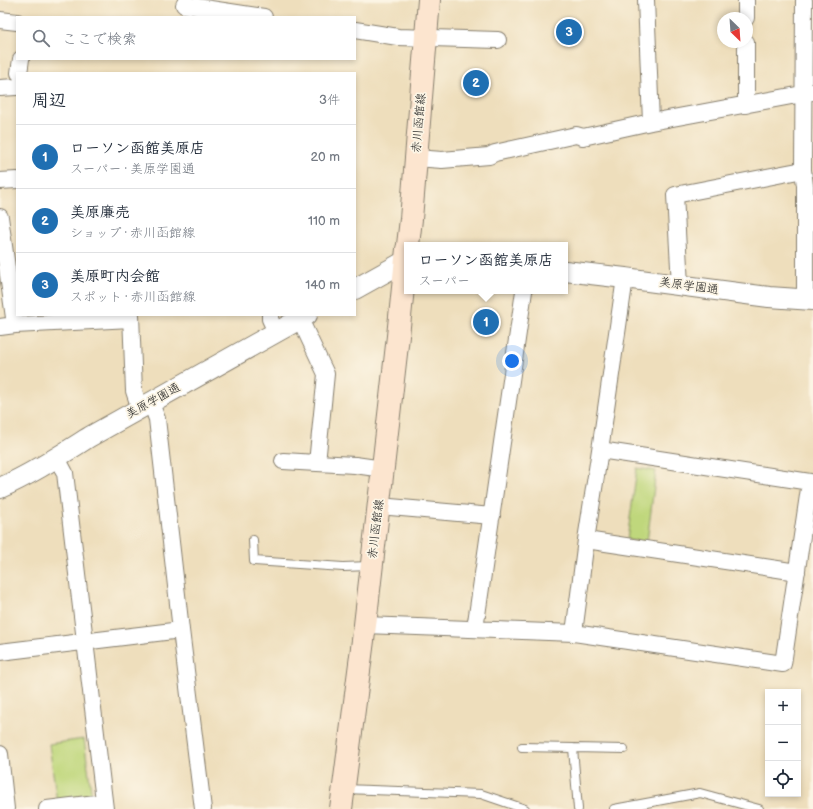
<!DOCTYPE html>
<html lang="ja">
<meta charset="utf-8">
<style>
body{margin:0;font-family:"Balsamiq Sans","Klee One",sans-serif;background:#f6f6f7;color:#1f2937}
.controls{position:absolute;right:12px;bottom:12px;display:grid;overflow:hidden;border-radius:0px;box-shadow:0 2px 6px #0003}
.controls button{width:36px;height:36px;display:grid;place-items:center;padding:0;border:0;border-bottom:1px solid #e0e1e3;background:#fff;color:#1f2937;font:20px sans-serif}
.compass{position:absolute;left:717px;top:12px;width:36px;height:36px;border-radius:50%;background:#fff;box-shadow:0 2px 6px #0003;rotate:155deg}
.you{position:absolute;left:512px;top:361px;width:14px;height:14px;margin:-10px;border:3px solid #fff;border-radius:50%;background:#1a73e8;box-shadow:0 0 0 6px #1a73e833}
.badge{display:grid;place-items:center;width:26px;height:26px;border-radius:50%;background:#1f6fb2;color:#fff;font-size:13px;font-weight:700}
.pin{position:absolute;translate:-50% -50%;border:2px solid #fff;box-shadow:0 1px 4px #0006}
.popup{position:absolute;left:404px;top:242px;width:164px;height:52px;box-sizing:border-box;display:grid;place-content:center;border-radius:0px;background:#fff;filter:drop-shadow(0 1px 3px #0005);font-size:13px;white-space:nowrap;color:#747a83}
.popup b{font-size:15px;color:#1f2937}
.popup::after{content:'';position:absolute;left:50%;top:100%;margin-left:-8px;border:8px solid transparent;border-top-color:#fff}
.list{margin:0;padding:0;list-style:none}
h2{display:flex;justify-content:space-between;align-items:center;height:52px;margin:0;padding:0 16px;font-size:17px}
h2 small{font-size:13px;font-weight:400;color:#747a83}
.list li{display:grid;grid-template-columns:26px 1fr auto;gap:12px;align-items:center;box-sizing:border-box;height:64px;padding:0 16px;border-top:1px solid #e0e1e3}
.list b{display:block;font-size:15px;white-space:nowrap}
.list p{margin:0;font-size:13px;white-space:nowrap;color:#747a83}
.list em{font-size:13px;font-style:normal;color:#747a83}
.icon{flex:none;width:22px;height:22px;fill:none;stroke:currentColor;stroke-width:2;stroke-linecap:round;stroke-linejoin:round}
.map{position:relative;flex:none;width:813px;height:809px;overflow:hidden}
.search{position:absolute;background:#fff;box-shadow:0 2px 6px #0003;left:16px;top:16px;width:340px;height:44px;display:flex;align-items:center;gap:10px;box-sizing:border-box;padding:0 14px;border-radius:0px;color:#747a83;font-size:15px}
.panel{position:absolute;background:#fff;box-shadow:0 2px 6px #0003;left:16px;top:72px;width:340px;height:244px;border-radius:0px}
.map>svg:first-child{display:block}
</style>
<div class="map">
<svg width="813" height="809" viewBox="0 0 813 809">
<rect width="100%" height="100%" fill="#fcf5e5"/>
<filter id="ink" filterUnits="userSpaceOnUse"><feTurbulence type="fractalNoise" baseFrequency=".025" numOctaves="2"/><feDisplacementMap in="SourceGraphic" scale="8" xChannelSelector="R" yChannelSelector="G"/><feConvolveMatrix kernelMatrix="1 2 1 2 8 2 1 2 1" color-interpolation-filters="sRGB"/></filter>
<filter id="wash" filterUnits="userSpaceOnUse"><feTurbulence type="fractalNoise" baseFrequency=".012" numOctaves="4" result="noise"/><feDisplacementMap in="SourceGraphic" scale="16" xChannelSelector="R" yChannelSelector="G"/><feGaussianBlur stdDeviation="0.9" result="paint"/><feColorMatrix in="noise" values="0 0 0 0 0 0 0 0 0 0 0 0 0 0 0 0 0 1.4 0 .05"/><feComposite in="paint" operator="in"/></filter>
<g filter="url(#wash)">
<rect width="100%" height="100%" fill="#eedebc"/>
<path fill="#bfd77b" stroke="#6e7a4c" d="M637 468 656 471 647 542 627 540Z
M84 739 92 797 57 802 49 744Z"/>
</g>
<g filter="url(#ink)">
<g fill="none" stroke-linecap="round" stroke-linejoin="round">
<defs>
<path id="service" d="M253 540 254 561 343 567 370 566
M522 747 624 749
M573 748 578 809
M344 789 481 794 525 809
M614 809 700 793 759 809"/>
<path id="minor" d="M646 0 651 122
M746 0V18
M804 0 803 170 805 186V300
M184 5 264 17
M0 20 17 22
M355 30 398 37 498 40
M19 73 21 59
M0 88 16 87
M746 105V42
M416 158 442 160 489 156 495 153 576 135 583 137 651 122 813 92
M0 181 17 180
M0 217 15 325
M680 285 675 195 803 170
M131 315 134 391 140 409
M270 315V319L276 332
M300 319 326 374 317 463 355 465 383 469
M0 327 15 325 131 319
M151 403 157 419 181 630 203 809
M57 458 65 473 105 809
M283 461 317 463
M379 506 492 516
M586 540 797 572
M365 625 574 633 783 664 810 482 600 450
M475 629 524 291
M574 633 586 540 600 450 625 278
M0 652 181 630
M0 754 6 809
M47 809 104 802"/>
<path id="tertiary" d="M565 271 625 278 769 297 813 300
M355 289 407 260
M0 488C32 474 62 454 91 436L307 315"/>
<path id="secondary" d="M408 245 411 219 429 0
M341 809 365 625 398 336 407 249"/>
</defs>
<use href="#service" stroke="#857d6c" stroke-width="10"/>
<use href="#minor" stroke="#857d6c" stroke-width="18"/>
<use href="#tertiary" stroke="#857d6c" stroke-width="22"/>
<use href="#secondary" stroke="#857d6c" stroke-width="24"/>
<use href="#service" stroke="#fff" stroke-width="8"/>
<use href="#minor" stroke="#fff" stroke-width="16"/>
<use href="#tertiary" stroke="#fff" stroke-width="20"/>
<use href="#secondary" stroke="#fce5cf" stroke-width="22"/>
</g>
</g>
<g text-anchor="middle" dominant-baseline="central" stroke-width="3.5" stroke-linejoin="round" paint-order="stroke">
<g font-size="12" fill="#1c1c1c" stroke="#fcf5e5">
<text transform="translate(419 123) rotate(-85)">赤川函館線</text>
<text transform="translate(689 286) rotate(8)">美原学園通</text>
<text transform="translate(153 401) rotate(-29)">美原学園通</text>
<text transform="translate(376 529) rotate(-83)">赤川函館線</text>
</g>
</g>
</svg>
<div class="controls">
<button>+</button>
<button>−</button>
<button><svg class="icon" aria-label="locate" viewBox="0 0 24 24"><circle cx="12" cy="12" r="6"/><path d="M12 2v4M12 18v4M2 12h4M18 12h4"/></svg></button>
</div>
<svg class="compass" viewBox="-18 -18 36 36"><path d="M0-13l5 13h-10z" fill="#e53935"/><path d="M0 13l5-13h-10z" fill="#747a83"/></svg>
<div class="you"></div>
<div class="pin badge" style="left:486px;top:322px">1</div>
<div class="popup"><b>ローソン函館美原店</b>スーパー</div>
<div class="pin badge" style="left:476px;top:83px">2</div>
<div class="pin badge" style="left:569px;top:32px">3</div>
<div class="search"><svg class="icon" aria-label="search" viewBox="0 0 24 24"><circle cx="10" cy="10" r="6"/><path d="M15 15l6 6"/></svg>ここで検索</div>
<section class="panel">
<h2>周辺<small>3件</small></h2>
<ul class="list">
<li><span class="badge">1</span><div><b>ローソン函館美原店</b><p>スーパー · 美原学園通</p></div><em>20 m</em></li>
<li><span class="badge">2</span><div><b>美原廉売</b><p>ショップ · 赤川函館線</p></div><em>110 m</em></li>
<li><span class="badge">3</span><div><b>美原町内会館</b><p>スポット · 赤川函館線</p></div><em>140 m</em></li>
</ul>
</section>
</div>
